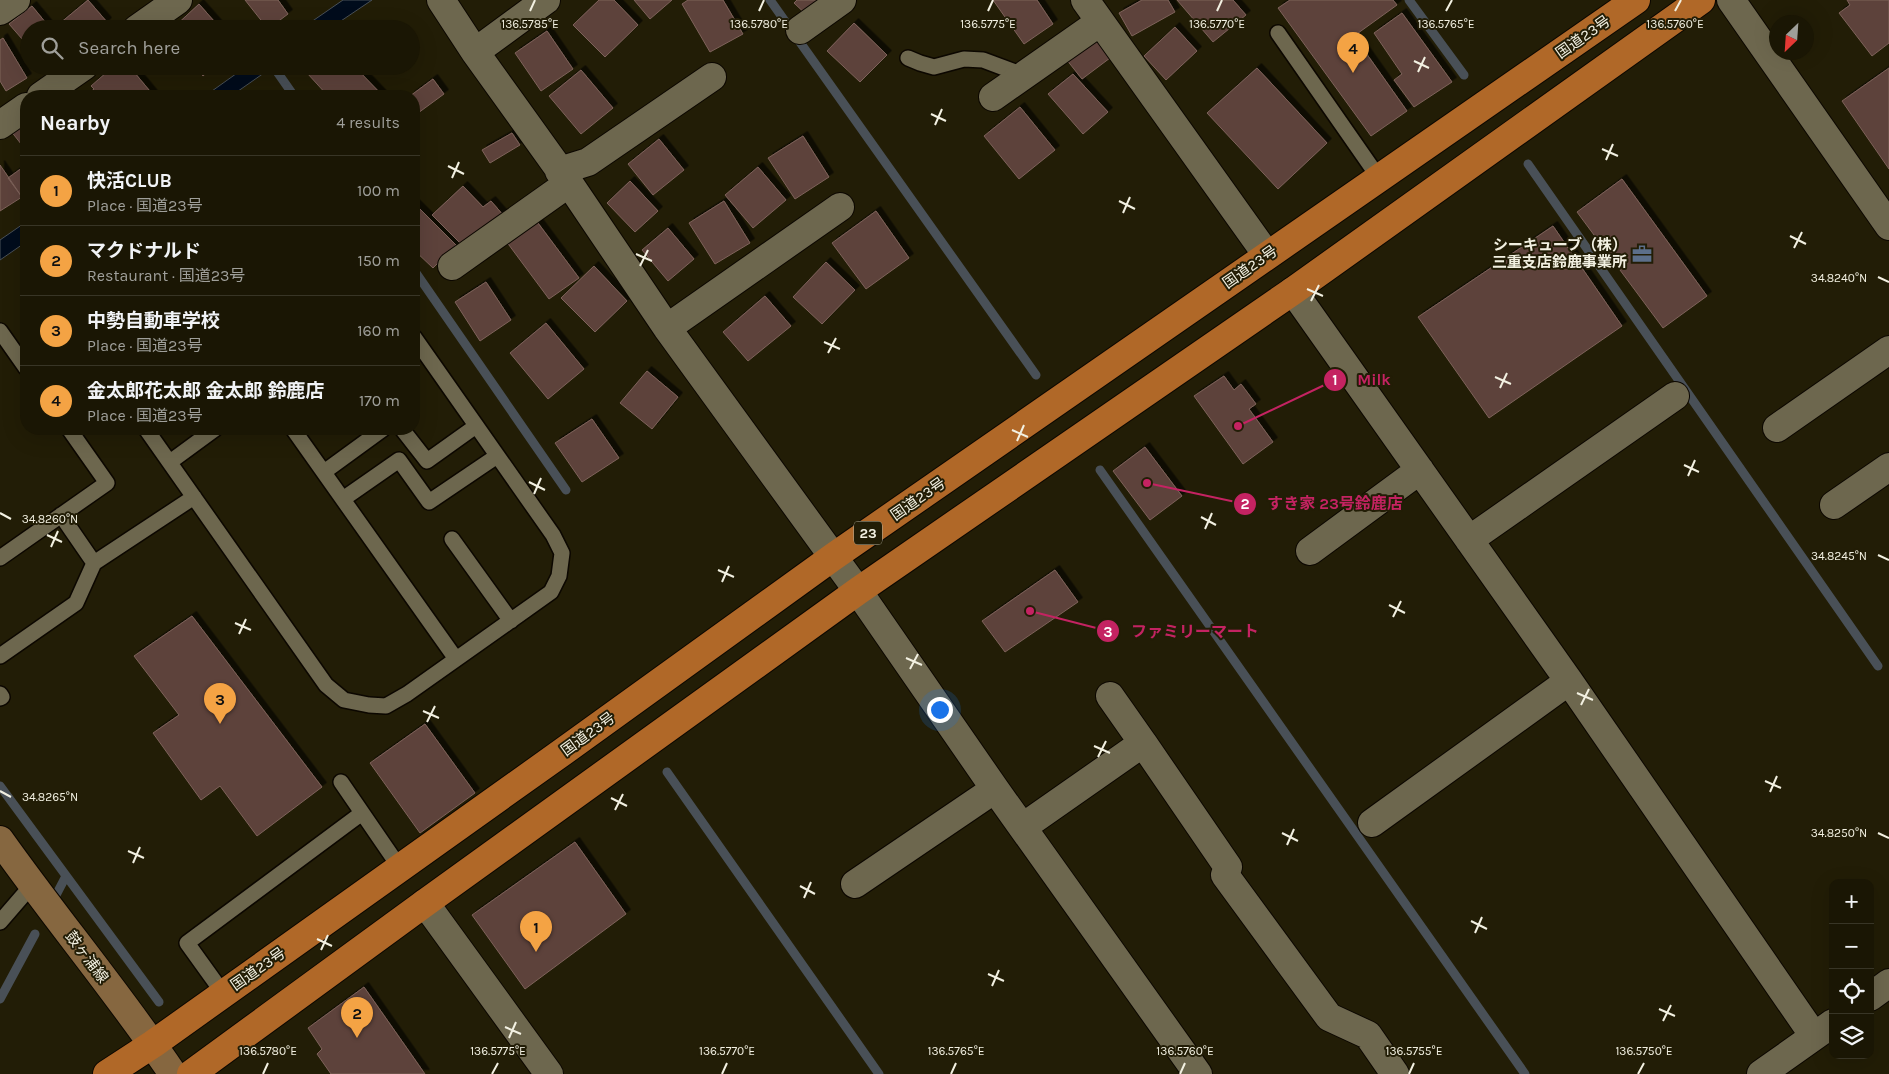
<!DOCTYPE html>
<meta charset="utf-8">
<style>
body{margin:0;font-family:Karla,"Noto Sans JP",sans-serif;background:#272313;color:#f1f3f6}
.controls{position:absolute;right:15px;bottom:15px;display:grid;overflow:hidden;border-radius:10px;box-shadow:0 5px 20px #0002}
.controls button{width:45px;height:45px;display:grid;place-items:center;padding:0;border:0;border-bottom:1px solid #383526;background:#1a1604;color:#f1f3f6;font:25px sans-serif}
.compass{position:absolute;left:1769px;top:15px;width:45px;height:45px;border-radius:50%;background:#1a1604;box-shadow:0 5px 20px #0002;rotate:205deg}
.you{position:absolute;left:939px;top:709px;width:18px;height:18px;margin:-12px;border:4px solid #fff;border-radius:50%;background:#1a73e8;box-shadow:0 0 0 8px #1a73e833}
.badge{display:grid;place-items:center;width:32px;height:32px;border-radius:50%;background:#f4a344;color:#111;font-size:16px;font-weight:700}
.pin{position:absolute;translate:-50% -41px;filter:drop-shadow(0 1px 2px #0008)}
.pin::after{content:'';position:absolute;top:26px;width:18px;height:15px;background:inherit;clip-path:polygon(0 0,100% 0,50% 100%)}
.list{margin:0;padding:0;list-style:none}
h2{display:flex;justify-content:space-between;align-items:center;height:65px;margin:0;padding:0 20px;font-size:21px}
h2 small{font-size:16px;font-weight:400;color:#9f9f9a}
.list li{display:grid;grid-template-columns:32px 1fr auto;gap:15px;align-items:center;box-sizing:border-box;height:70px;padding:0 20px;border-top:1px solid #383526}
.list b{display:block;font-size:19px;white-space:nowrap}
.list p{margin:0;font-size:16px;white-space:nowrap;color:#9f9f9a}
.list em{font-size:16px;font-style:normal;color:#9f9f9a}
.icon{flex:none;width:28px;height:28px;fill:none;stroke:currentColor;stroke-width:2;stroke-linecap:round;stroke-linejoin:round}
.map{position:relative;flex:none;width:1889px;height:1074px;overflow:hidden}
.search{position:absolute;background:#1a1604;box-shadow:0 5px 20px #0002;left:20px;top:20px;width:400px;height:55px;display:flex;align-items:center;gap:12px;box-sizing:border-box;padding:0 18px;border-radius:28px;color:#9f9f9a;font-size:19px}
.panel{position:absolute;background:#1a1604;box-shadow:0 5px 20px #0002;left:20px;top:90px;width:400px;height:345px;border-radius:20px}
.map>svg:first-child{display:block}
</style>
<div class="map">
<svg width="1889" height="1074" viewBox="0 0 1889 1074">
<defs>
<filter id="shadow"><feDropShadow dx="4.5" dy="-4.5" stdDeviation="0" flood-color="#0009"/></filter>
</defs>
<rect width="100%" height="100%" fill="#221d06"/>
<path fill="#000c1c" stroke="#495057" d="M343 0H372L329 29H301Z
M247 66H274L231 96H205Z
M26 222V242L0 260V240Z"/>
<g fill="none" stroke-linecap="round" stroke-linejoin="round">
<path stroke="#495057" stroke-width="9" d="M770 0 1036 375
M1409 0 1464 75
M273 66 294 96
M1528 164 1878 666
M414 270 566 490
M1100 470 1525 1074
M667 772 879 1074
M0 786 159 1002
M54 899 66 876
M0 999 35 934"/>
</g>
<path fill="#5d423b" stroke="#7e625a" filter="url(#shadow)" d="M88 0 107 22 100 29H53Z
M245 0H278L288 14 268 29Z
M599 0H614L638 25 605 57 573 25Z
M634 0H672L650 19Z
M688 0H723L743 34 710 52 682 4Z
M797 0H829L810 18 794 3Z
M993 0H1037L1053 24 1024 44Z
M1142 0H1168L1175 12 1132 36 1119 13Z
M1177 0H1233L1246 15 1213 42Z
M1290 0H1393L1397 5 1354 36 1407 111 1371 136 1278 8Z
M1847 0H1889V43L1872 56 1839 13 1850 5Z
M199 4 221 29H172Z
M32 6 51 29H29V47L9 24Z
M1402 13 1452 82 1414 107 1394 80 1402 74 1374 33Z
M854 23 887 55 860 82 827 51Z
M1175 27 1197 51 1166 80 1144 56Z
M547 31 573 69 541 91 515 53Z
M1094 37 1110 58 1082 79 1066 59Z
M3 38 27 78 6 91 0 81V40Z
M114 66H129L154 96H86L94 89 91 86Z
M194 66H214L203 76Z
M314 66H358L356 68 383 96H328L307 73Z
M1257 68 1327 143 1278 189 1207 113Z
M1889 68V169L1842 101Z
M581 70 613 108 581 134 549 96Z
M1073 74 1108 112 1083 134 1048 94Z
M433 79 444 94 414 116V96H410Z
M1020 107 1055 150 1019 179 984 136Z
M20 116 26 125 25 149 7 126Z
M512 133 520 145 490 163 482 150Z
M803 136 829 177 795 199 768 158Z
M659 139 684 170 653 195 628 164Z
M0 165 22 197 0 211Z
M26 165V199L24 200 8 178Z
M758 167 786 200 753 228 725 195Z
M1622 179 1707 296 1663 328 1577 212Z
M630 181 658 211 635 232 607 203Z
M463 186 483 207 491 201 504 216 468 251 432 215Z
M724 201 750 243 715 264 689 223Z
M414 203 456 245 433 268 414 250Z
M876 211 909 258 866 289 832 243Z
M535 219 579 278 549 299 506 241Z
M1553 226 1622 326 1489 418 1418 317Z
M668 228 694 259 668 281 642 250Z
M826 262 855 290 822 324 793 297Z
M594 266 627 301 595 332 561 298Z
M486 282 511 320 480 341 455 302Z
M765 296 791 326 748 361 723 332Z
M546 323 584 369 548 399 510 353Z
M647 371 678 397 652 429 620 403Z
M1224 376 1234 390 1241 384 1256 404 1249 409 1273 442 1243 464 1194 396Z
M592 419 619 458 582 482 555 443Z
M1145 447 1182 496 1150 520 1113 471Z
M1055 570 1078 602 1005 652 982 621Z
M192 616 322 787 257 836 220 786 201 800 153 733 179 715 134 656Z
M425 724 475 793 420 833 370 763Z
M575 842 626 914 525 989 472 915Z
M364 987 425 1074H331L317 1054 322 1049 308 1028Z"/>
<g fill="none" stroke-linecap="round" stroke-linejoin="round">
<defs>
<path id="service" d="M1278 33 1379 178
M908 58 920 63 934 67 964 59 983 60 1023 75
M0 331 26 368
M146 429 326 685 344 700 369 705 386 706 407 694 551 592 559 576 562 553 553 535 414 337
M293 429 456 659
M402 429 427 461 476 426
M170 462 215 429
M324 472 383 429
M343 499 399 460 429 502 497 456
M61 515 94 563
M452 539 511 621
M0 558 107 483 69 429
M0 656 76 603 94 563 194 497
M0 694 2 697 0 698
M341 782 400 868
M0 922 32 885
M223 993 187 943 362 813"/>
<path id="minor" d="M441 0 475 52 569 183 667 328 858 591 995 789 1198 1074
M1085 0 1267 255
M1731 0 1889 226
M0 11 16 0
M137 29 178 0
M800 30 842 0
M475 52 546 0
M41 96 84 66
M993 97 1100 22
M0 125 26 107
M559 171 588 162 712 77
M452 266 569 183
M1293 291 1569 681 1814 1036
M667 328 840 207
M1777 428 1889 350
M1834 505 1889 467
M1469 540 1675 396
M1310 551 1420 470
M1110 696 1143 743
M1372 823 1569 681
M1023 827 1143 743 1228 867 1225 875 1329 1017 1368 1035 1395 1074
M855 884 995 789
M425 903 549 1074
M1870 997 1889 983
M1761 1074 1833 1023"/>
<path id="secondary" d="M0 840C56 919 119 994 173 1074"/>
<path id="trunk" d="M107 1074 153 1044 564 751 833 557 1636 0
M191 1074 425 903 858 591 1293 291 1701 0"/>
</defs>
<use href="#service" stroke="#0c0700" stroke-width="18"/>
<use href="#minor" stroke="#0c0700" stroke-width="30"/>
<use href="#secondary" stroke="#0c0700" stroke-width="30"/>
<use href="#trunk" stroke="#0c0700" stroke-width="30"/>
<use href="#service" stroke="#6d674e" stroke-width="15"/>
<use href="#minor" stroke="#6d674e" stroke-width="28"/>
<use href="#secondary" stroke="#866740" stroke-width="28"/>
<use href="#trunk" stroke="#b06828" stroke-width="28"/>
</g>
<path fill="none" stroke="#f2f0e1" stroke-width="2" d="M530 11 535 0M759 11 764 0M988 11 993 0M1217 11 1222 0M1446 11 1452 0M1675 11 1681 0M1414 61 1429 68M1418 72 1425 57M931 114 946 121M935 125 942 109M1602 149 1618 156M1606 160 1613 144M448 166 464 174M452 178 459 162M1119 201 1135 209M1123 213 1130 197M1790 236 1806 244M1794 248 1802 232M636 254 652 261M640 266 648 250M1878 277 1889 282M1307 289 1323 296M1311 301 1319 285M824 342 840 349M828 353 836 338M1495 377 1511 384M1500 388 1507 373M1012 430 1028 437M1017 441 1024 425M1684 465 1699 472M1688 476 1695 460M529 482 545 490M534 494 541 478M0 513 11 519M1201 517 1216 525M1205 529 1212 513M47 535 62 542M51 547 58 531M1878 555 1889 560M718 570 734 577M722 582 729 566M1389 605 1405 613M1393 617 1401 601M235 623 251 630M239 634 246 619M906 658 922 665M910 669 918 654M1577 693 1593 700M1581 705 1589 689M423 711 439 718M427 722 435 706M1094 746 1110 753M1098 757 1106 741M1765 781 1781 788M0 791 11 797M1770 792 1777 776M611 798 627 806M615 810 623 794M1282 833 1298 841M1878 833 1889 838M1287 845 1294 829M128 851 144 858M133 863 140 847M800 886 815 894M804 898 811 882M1471 921 1487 929M1475 933 1482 917M317 939 332 946M321 950 328 935M988 974 1004 981M992 986 999 970M1659 1009 1675 1016M1663 1021 1671 1005M505 1027 521 1034M509 1038 516 1022M263 1074 268 1063M492 1074 498 1063M722 1074 727 1063M951 1074 956 1063M1180 1074 1185 1063M1409 1074 1414 1063M1638 1074 1644 1063"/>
<defs>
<symbol id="office-bare" viewBox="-9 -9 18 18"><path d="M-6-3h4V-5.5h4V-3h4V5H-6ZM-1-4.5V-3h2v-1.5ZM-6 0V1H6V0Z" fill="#5c6f8a" stroke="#221d06" stroke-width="2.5" paint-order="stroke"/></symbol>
</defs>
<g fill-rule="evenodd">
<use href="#office-bare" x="1628" y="240" width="28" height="28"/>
</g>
<g text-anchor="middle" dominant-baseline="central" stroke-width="4" stroke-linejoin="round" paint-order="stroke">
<rect fill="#221d06" stroke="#b4b19f" stroke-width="1" x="854" y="521.5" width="28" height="23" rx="4"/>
<g font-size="14" font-weight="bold" fill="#f2f0e1">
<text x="868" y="533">23</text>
</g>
<g font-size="15" fill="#f2f0e1" stroke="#221d06">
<text transform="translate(1583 37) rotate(-35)">国道23号</text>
<text transform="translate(1250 267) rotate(-35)">国道23号</text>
<text transform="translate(918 499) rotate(-35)">国道23号</text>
<text transform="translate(588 734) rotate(-36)">国道23号</text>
<text transform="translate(87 957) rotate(53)">鼓ヶ浦線</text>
<text transform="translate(258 969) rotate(-35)">国道23号</text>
</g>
<g font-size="15" font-weight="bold" fill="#f2f0e1" stroke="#221d06" text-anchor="end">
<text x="1627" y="245">シーキューブ（株）<tspan x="1627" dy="17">三重支店鈴鹿事業所</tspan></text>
</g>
</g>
<g font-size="12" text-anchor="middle" fill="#f2f0e1" stroke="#221d06" stroke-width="4" stroke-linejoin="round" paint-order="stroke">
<text x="530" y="28">136.5785°E</text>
<text x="759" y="28">136.5780°E</text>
<text x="988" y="28">136.5775°E</text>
<text x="1217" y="28">136.5770°E</text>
<text x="1446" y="28">136.5765°E</text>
<text x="1675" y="28">136.5760°E</text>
<text x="1839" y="282">34.8240°N</text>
<text x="50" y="523">34.8260°N</text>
<text x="1839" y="560">34.8245°N</text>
<text x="50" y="801">34.8265°N</text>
<text x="1839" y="837">34.8250°N</text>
<text x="498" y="1055">136.5775°E</text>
<text x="727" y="1055">136.5770°E</text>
<text x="1414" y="1055">136.5755°E</text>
<text x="1644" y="1055">136.5750°E</text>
<text x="268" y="1055">136.5780°E</text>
<text x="956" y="1055">136.5765°E</text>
<text x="1185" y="1055">136.5760°E</text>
</g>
<path fill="none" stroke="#c42362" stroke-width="2" d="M1238 426L1335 380M1147 483L1245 504M1030 611L1108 631"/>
<g fill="#c42362" stroke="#221d06" stroke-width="2">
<circle cx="1238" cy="426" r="5"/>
<circle cx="1147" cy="483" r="5"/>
<circle cx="1030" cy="611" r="5"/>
<circle cx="1335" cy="380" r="12"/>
<circle cx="1245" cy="504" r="12"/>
<circle cx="1108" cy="631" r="12"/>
</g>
<g font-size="15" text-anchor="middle" font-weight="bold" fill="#fff">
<text x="1335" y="385">1</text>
<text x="1245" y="509">2</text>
<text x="1108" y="637">3</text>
</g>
<g font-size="16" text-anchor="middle" font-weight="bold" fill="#c42362" stroke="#221d06" stroke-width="4" stroke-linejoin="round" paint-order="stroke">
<text x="1374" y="385">Milk</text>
<text x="1335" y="509">すき家 23号鈴鹿店</text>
<text x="1195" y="637">ファミリーマート</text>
</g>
</svg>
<div class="controls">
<button>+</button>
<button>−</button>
<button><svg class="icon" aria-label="locate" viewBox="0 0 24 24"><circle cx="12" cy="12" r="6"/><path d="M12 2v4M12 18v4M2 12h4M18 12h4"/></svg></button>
<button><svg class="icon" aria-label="layers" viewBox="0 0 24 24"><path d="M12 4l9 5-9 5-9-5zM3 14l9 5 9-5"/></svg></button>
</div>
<svg class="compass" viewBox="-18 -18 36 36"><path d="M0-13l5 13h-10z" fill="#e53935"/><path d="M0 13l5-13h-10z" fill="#9f9f9a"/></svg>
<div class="you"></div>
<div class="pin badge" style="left:536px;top:952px">1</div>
<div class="pin badge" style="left:357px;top:1038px">2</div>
<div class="pin badge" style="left:220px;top:724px">3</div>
<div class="pin badge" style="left:1353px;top:73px">4</div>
<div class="search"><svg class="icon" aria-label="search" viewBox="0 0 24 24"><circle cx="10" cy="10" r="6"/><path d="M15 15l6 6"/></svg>Search here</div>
<section class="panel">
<h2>Nearby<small>4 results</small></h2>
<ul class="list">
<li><span class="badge">1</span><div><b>快活CLUB</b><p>Place · 国道23号</p></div><em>100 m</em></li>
<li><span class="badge">2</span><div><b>マクドナルド</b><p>Restaurant · 国道23号</p></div><em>150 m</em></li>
<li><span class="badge">3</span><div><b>中勢自動車学校</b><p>Place · 国道23号</p></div><em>160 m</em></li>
<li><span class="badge">4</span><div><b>金太郎花太郎 金太郎 鈴鹿店</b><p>Place · 国道23号</p></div><em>170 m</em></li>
</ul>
</section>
</div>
